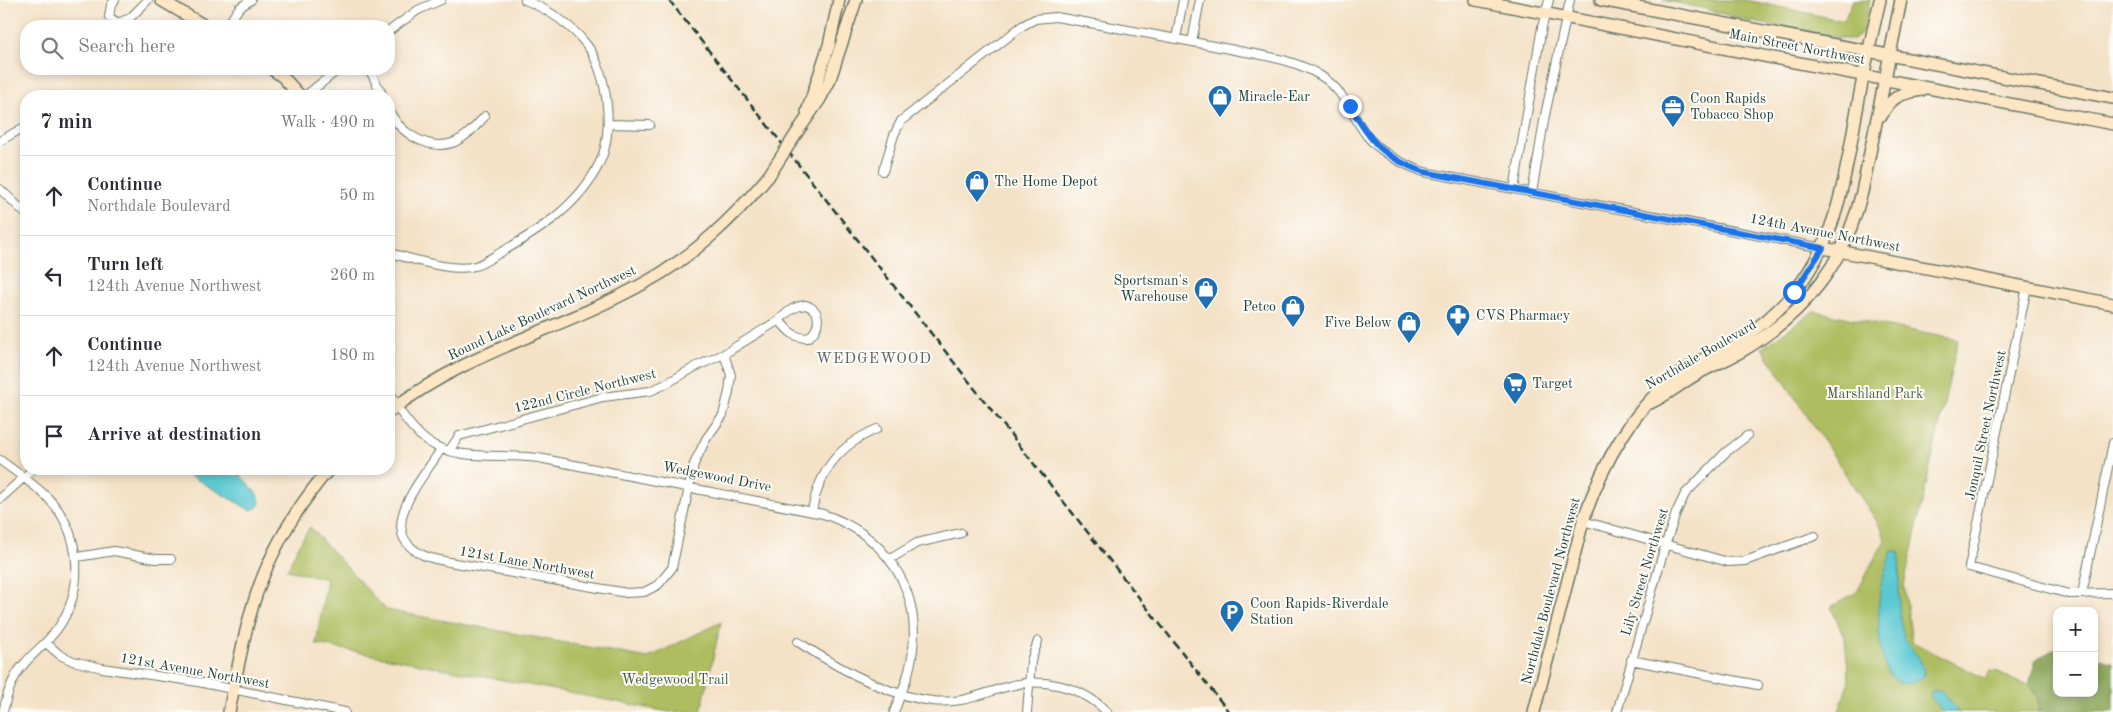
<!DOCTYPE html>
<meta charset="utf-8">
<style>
body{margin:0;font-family:"Old Standard TT",serif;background:#f2f2f3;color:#2b2b33}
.controls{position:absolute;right:15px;bottom:15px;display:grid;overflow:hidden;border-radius:10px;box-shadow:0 2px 8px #0003}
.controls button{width:45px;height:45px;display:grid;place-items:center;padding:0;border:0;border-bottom:1px solid #e1e1e2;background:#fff;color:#2b2b33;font:25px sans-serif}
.stop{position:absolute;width:15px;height:15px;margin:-11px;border:4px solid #1a73e8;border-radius:50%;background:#fff}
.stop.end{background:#1a73e8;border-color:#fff;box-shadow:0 1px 5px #0008}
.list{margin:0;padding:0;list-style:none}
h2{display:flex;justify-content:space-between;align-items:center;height:65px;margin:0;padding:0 20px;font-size:21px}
h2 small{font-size:16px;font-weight:400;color:#7c7c81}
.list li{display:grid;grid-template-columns:32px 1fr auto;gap:15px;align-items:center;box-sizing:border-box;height:80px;padding:0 20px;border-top:1px solid #e1e1e2}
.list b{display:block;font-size:19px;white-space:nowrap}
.list p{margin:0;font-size:16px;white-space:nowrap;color:#7c7c81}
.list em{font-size:16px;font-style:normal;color:#7c7c81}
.icon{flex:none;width:28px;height:28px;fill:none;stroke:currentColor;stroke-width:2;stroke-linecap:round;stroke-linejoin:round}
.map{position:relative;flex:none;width:2113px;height:712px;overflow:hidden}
.search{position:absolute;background:#fff;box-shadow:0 2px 8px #0003;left:20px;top:20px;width:375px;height:55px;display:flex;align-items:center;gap:12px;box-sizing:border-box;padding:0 18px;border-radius:20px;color:#7c7c81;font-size:19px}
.panel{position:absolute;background:#fff;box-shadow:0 2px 8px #0003;left:20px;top:90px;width:375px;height:385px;border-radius:20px}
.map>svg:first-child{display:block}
</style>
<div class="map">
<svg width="2113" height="712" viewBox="0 0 2113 712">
<rect width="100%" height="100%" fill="#fdfcf7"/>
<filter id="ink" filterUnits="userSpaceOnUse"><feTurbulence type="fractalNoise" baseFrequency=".02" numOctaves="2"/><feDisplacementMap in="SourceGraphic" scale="10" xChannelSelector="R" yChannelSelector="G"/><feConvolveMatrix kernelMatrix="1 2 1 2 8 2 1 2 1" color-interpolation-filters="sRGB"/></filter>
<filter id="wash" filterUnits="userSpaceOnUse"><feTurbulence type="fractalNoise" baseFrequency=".0096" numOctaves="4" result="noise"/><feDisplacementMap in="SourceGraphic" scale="20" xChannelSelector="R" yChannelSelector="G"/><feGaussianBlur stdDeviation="1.12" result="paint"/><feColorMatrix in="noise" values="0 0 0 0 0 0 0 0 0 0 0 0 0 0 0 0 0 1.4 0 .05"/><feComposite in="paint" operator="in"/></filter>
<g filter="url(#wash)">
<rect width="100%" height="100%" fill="#f4e2c7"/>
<path fill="#aebd60" stroke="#667d4a" d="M1663 0H1746L1844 21 1853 0H1870C1867 13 1867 36 1852 40L1748 21 1702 8Z
M1814 311 1958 340 1904 585 1912 642 1986 679 1990 671 1999 672 2013 680 2029 685 2038 698 2052 712H1839L1849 680 1845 639 1831 607 1857 592 1885 540 1882 529 1762 348Z
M310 527 386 610 648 658 721 622 701 712H669L316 644 327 579 287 570 297 548Z"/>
<path fill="#8aa456" stroke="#547045" d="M2057 648V693H2094V657L2113 663V712H2038V698L2029 685 2036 659Z"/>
<path fill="#5cc9d2" stroke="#3e8383" d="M185 469H235L258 495 260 503 257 508 250 510 189 475Z
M1892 551H1899C1901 579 1895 609 1904 636 1911 653 1923 654 1924 676 1876 710 1876 618 1880 592 1882 578 1887 564 1892 551Z
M1933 691H1942L1958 712H1943L1930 696Z"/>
</g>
<g filter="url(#ink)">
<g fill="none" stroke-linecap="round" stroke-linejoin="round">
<defs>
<path id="street" d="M115 0 111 5 109 17 118 23 130 18 148 0
M227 26 239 8 251 0
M389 31 418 10 441 0
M1176 39 1183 0
M1192 42 1200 0
M369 69 383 96
M305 96 339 69
M389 109C397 131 427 151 452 143 466 138 475 127 485 116
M608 124 650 125
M0 141 26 126
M883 171 894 135 901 121 1022 26 1035 19 1056 17C1112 27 1168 37 1224 48 1257 55 1293 58 1321 76 1345 91 1351 115 1367 136 1382 154 1402 164 1424 172L1823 248
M0 189 26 214
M1514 189 1542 27 1549 0
M1532 193 1545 115 1570 0
M389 253C411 258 453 273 475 266 483 264 491 258 498 254 537 232 579 206 599 164 615 134 608 71 586 44 570 24 549 10 525 0
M2027 287 1969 567 2069 594 2113 593
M806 305C823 311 820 329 808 338 794 338 788 331 779 320 788 312 793 306 806 305Z
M396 406C405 418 414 432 427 441 458 463 507 452 544 459L823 514C883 534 920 585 913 649 911 671 902 692 894 712
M441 449C424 478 372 531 423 555 431 559 441 560 449 562L627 593 644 592 658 585 672 568 694 464 706 439 723 415 729 392 731 375 724 354
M449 451 459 436 603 397 650 391 664 385 695 367 724 354 779 320
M0 460C16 472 34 484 48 498 81 532 86 588 58 628 48 642 35 651 24 664 12 677 7 695 3 712
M0 499 33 469
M812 511C819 471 839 445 877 429
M1583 521 1728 562 1745 561 1815 536
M77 557 114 551 156 559H171
M890 559 917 543 961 533
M2082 594 2113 443
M798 642C835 666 888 696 932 701 963 704 978 695 1006 687 1041 676 1081 686 1107 712
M46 643 60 655 73 661 102 668 198 682 345 712
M1631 660 1758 685
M1027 712 1031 661 1038 641
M1617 712 1665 546 1676 513 1685 494 1725 453 1747 436"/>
<path id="secondary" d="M161 0 205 26
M1476 0 2113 124
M1601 0 2113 98
M272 69 283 77 300 96
M807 112 829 45 839 0
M1882 115C1891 96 1902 93 1922 90
M802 125 820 99 829 82 856 0
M1823 248 2113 304
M389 395 396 406
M1650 403C1668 395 1682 382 1699 373 1715 364 1732 358 1747 348 1808 310 1845 262 1862 192L1901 0
M389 412C466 351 564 329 648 281 695 255 733 218 768 177
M229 712C236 677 242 642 252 608 267 557 295 509 329 469
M1534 712 1583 521C1602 464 1634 404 1685 370 1703 358 1723 350 1741 339 1761 326 1780 310 1795 291 1838 236 1844 181 1856 115 1863 76 1871 38 1880 0"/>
</defs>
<use href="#street" stroke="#6a7767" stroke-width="10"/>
<use href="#secondary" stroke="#6a7767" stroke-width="14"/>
<use href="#street" stroke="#fff" stroke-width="8"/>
<use href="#secondary" stroke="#fce6c4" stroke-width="11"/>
<path stroke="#1f3d34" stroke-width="2.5" stroke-dasharray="8 4" stroke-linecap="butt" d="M669 0 1229 712"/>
<defs>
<path id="secondary-bridge" d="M768 177 802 125"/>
</defs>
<use href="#secondary-bridge" stroke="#6a7767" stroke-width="14" stroke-linecap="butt"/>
<use href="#secondary-bridge" stroke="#fce6c4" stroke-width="11"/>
</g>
</g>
<g fill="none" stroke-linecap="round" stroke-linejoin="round" filter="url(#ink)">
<path stroke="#1a73e8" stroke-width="6" d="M1350 106C1371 143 1383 157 1424 172L1823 248 1794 292"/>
</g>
<defs>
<symbol id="shop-pin" viewBox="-11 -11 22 30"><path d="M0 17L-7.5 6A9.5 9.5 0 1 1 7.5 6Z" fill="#1f6fb2" stroke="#fdfcf7"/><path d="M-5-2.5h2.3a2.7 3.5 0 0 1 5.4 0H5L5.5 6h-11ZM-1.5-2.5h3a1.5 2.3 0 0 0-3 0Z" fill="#fff"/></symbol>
<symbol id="office-pin" viewBox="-11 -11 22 30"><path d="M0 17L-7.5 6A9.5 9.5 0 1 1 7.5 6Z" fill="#1f6fb2" stroke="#fdfcf7"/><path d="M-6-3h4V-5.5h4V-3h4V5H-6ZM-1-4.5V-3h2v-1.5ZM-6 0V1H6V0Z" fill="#fff"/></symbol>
<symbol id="pharmacy-pin" viewBox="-11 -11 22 30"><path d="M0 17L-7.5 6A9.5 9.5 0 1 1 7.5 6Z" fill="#1f6fb2" stroke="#fdfcf7"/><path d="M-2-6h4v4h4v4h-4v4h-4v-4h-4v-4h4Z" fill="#fff"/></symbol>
<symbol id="supermarket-pin" viewBox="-11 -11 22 30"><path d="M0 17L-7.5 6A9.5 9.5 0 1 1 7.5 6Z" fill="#1f6fb2" stroke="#fdfcf7"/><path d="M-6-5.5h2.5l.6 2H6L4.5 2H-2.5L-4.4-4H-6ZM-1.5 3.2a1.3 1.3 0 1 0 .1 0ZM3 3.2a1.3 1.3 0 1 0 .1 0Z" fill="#fff"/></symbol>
<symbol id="parking-pin" viewBox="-11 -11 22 30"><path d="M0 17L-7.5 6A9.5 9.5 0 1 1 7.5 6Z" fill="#1f6fb2" stroke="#fdfcf7"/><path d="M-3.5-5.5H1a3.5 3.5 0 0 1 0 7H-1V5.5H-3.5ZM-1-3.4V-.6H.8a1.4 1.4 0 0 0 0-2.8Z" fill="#fff"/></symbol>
</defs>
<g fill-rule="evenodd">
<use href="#shop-pin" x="1206" y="83" width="28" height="38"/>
<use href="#office-pin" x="1659" y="93" width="28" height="38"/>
<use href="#shop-pin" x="963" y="168" width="28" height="38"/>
<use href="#shop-pin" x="1192" y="275" width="28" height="38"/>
<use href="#shop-pin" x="1279" y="293" width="28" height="38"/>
<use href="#pharmacy-pin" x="1444" y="302" width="28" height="38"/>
<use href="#shop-pin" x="1395" y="309" width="28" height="38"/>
<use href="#supermarket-pin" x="1501" y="370" width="28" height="38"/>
<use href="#parking-pin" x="1218" y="598" width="28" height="38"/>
</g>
<g text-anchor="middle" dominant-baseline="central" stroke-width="4" stroke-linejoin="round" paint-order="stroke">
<g font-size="14" fill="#1f3d34" stroke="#fdfcf7">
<text transform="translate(1797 47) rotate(11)">Main Street Northwest</text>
<text transform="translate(1825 233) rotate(11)">124th Avenue Northwest</text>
<text transform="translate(542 313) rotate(-25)">Round Lake Boulevard Northwest</text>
<text transform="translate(1701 355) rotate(-30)">Northdale Boulevard</text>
<text transform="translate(585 391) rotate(-14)">122nd Circle Northwest</text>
<text transform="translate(1986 425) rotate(-78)">Jonquil Street Northwest</text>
<text transform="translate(717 477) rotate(11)">Wedgewood Drive</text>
<text transform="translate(527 563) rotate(10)">121st Lane Northwest</text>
<text transform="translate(1645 572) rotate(-73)">Lily Street Northwest</text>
<text transform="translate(1551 591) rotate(-75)">Northdale Boulevard Northwest</text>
<text transform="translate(195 671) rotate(10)">121st Avenue Northwest</text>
</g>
<g font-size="14" fill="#1f3d34" stroke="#fdfcf7" text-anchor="start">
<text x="1238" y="97">Miracle-Ear</text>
<text x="1690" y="99">Coon Rapids<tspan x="1690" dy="16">Tobacco Shop</tspan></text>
<text x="994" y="182">The Home Depot</text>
<text x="1188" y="281" text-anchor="end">Sportsman's<tspan x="1188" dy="16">Warehouse</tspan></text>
<text x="1276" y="307" text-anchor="end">Petco</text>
<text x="1476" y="316">CVS Pharmacy</text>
<text x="1392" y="323" text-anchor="end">Five Below</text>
<text x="1532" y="384">Target</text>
<text x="1250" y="604">Coon Rapids-Riverdale<tspan x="1250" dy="16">Station</tspan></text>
</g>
<g font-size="14" fill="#435d3f" stroke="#fdfcf7">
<text x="1875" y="394">Marshland Park</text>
<text x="675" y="680">Wedgewood Trail</text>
</g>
<g font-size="15" letter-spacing="1" fill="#5f6469" stroke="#fdfcf7">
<text x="874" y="359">WEDGEWOOD</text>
</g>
</g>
</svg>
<div class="controls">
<button>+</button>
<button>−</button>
</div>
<div class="stop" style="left:1794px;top:292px"></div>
<div class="stop end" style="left:1350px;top:106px"></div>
<div class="search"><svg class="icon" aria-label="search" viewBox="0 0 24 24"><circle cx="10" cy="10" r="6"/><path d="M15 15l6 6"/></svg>Search here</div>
<section class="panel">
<h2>7 min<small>Walk · 490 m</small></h2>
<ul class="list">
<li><svg class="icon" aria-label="ahead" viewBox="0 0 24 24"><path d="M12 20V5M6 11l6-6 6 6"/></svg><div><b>Continue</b><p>Northdale Boulevard</p></div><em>50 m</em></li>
<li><svg class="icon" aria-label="left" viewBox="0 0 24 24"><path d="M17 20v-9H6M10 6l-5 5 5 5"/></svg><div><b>Turn left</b><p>124th Avenue Northwest</p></div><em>260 m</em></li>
<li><svg class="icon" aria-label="ahead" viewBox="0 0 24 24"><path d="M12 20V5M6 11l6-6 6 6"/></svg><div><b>Continue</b><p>124th Avenue Northwest</p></div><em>180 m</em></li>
<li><svg class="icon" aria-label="arrive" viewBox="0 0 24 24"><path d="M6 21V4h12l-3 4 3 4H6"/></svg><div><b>Arrive at destination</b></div></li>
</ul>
</section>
</div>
